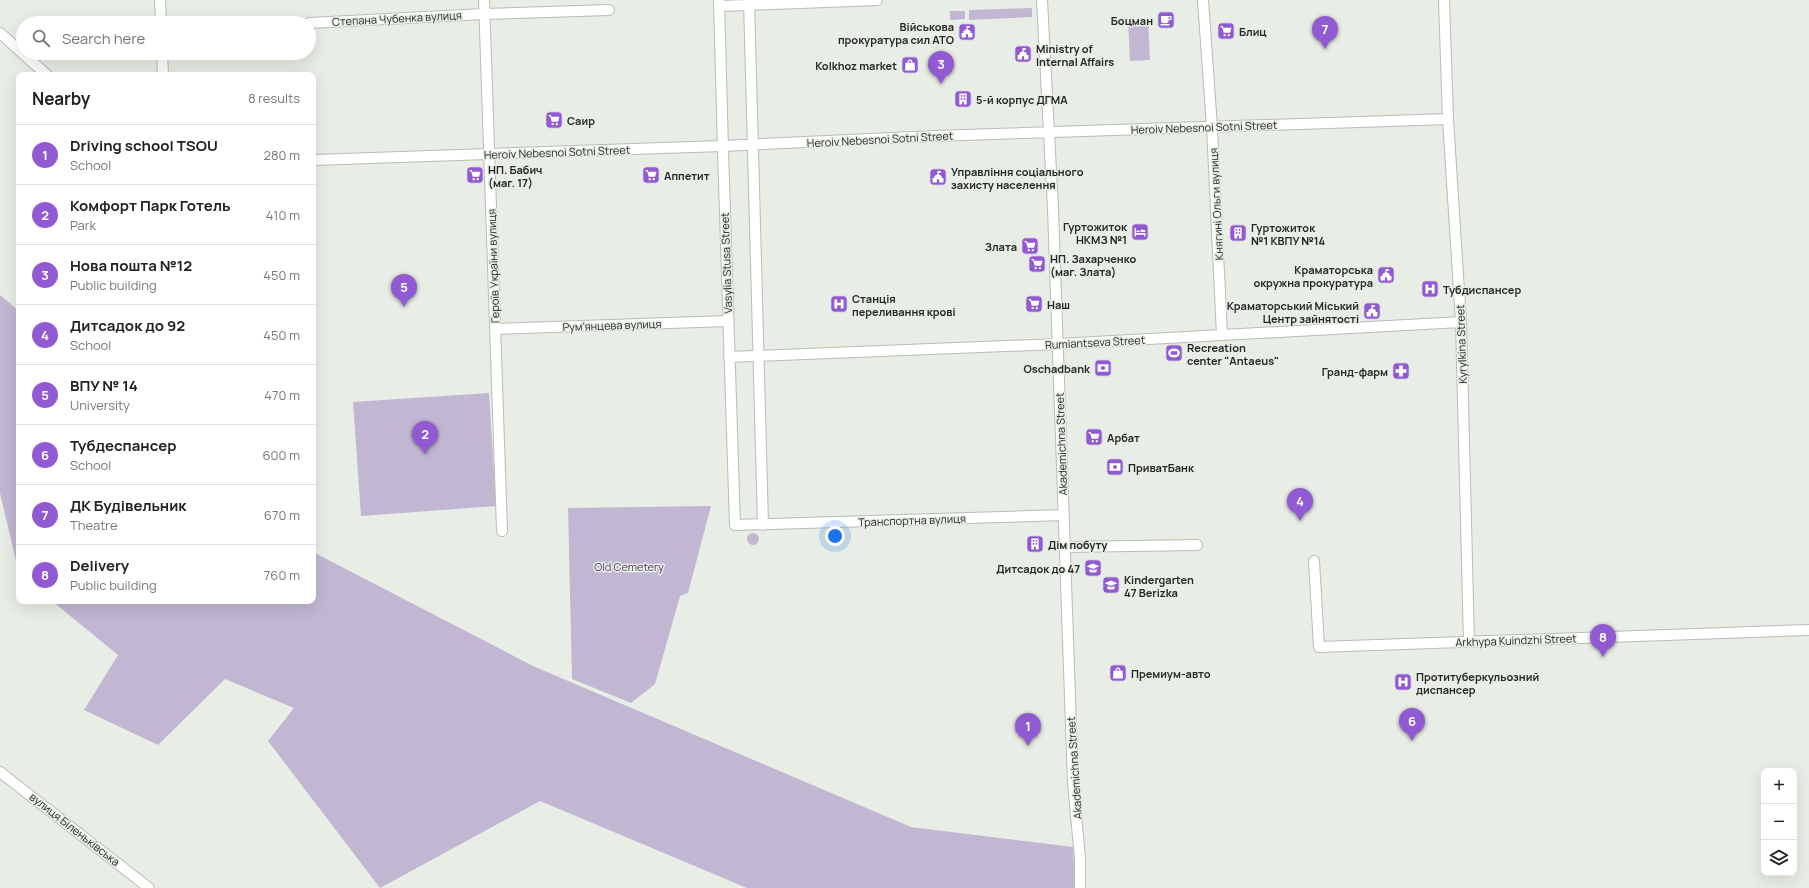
<!DOCTYPE html>
<meta charset="utf-8">
<style>
body{margin:0;font-family:Manrope,sans-serif;background:#f6f6f6;color:#222}
.controls{position:absolute;right:12px;bottom:12px;display:grid;overflow:hidden;border-radius:8px;box-shadow:0 4px 16px #0002}
.controls button{width:36px;height:36px;display:grid;place-items:center;padding:0;border:0;border-bottom:1px solid #e0e0e0;background:#fff;color:#222;font:20px sans-serif}
.you{position:absolute;left:835px;top:536px;width:14px;height:14px;margin:-10px;border:3px solid #fff;border-radius:50%;background:#1a73e8;box-shadow:0 0 0 6px #1a73e833}
.badge{display:grid;place-items:center;width:26px;height:26px;border-radius:50%;background:#925ad2;color:#fff;font-size:13px;font-weight:700}
.pin{position:absolute;translate:-50% -33px;filter:drop-shadow(0 1px 2px #0008)}
.pin::after{content:'';position:absolute;top:21px;width:14px;height:12px;background:inherit;clip-path:polygon(0 0,100% 0,50% 100%)}
.list{margin:0;padding:0;list-style:none}
h2{display:flex;justify-content:space-between;align-items:center;height:52px;margin:0;padding:0 16px;font-size:17px}
h2 small{font-size:13px;font-weight:400;color:#767676}
.list li{display:grid;grid-template-columns:26px 1fr auto;gap:12px;align-items:center;box-sizing:border-box;height:60px;padding:0 16px;border-top:1px solid #e0e0e0}
.list b{display:block;font-size:15px;white-space:nowrap}
.list p{margin:0;font-size:13px;white-space:nowrap;color:#767676}
.list em{font-size:13px;font-style:normal;color:#767676}
.icon{flex:none;width:22px;height:22px;fill:none;stroke:currentColor;stroke-width:2;stroke-linecap:round;stroke-linejoin:round}
.map{position:relative;flex:none;width:1809px;height:888px;overflow:hidden}
.search{position:absolute;background:#fff;box-shadow:0 4px 16px #0002;left:16px;top:16px;width:300px;height:44px;display:flex;align-items:center;gap:10px;box-sizing:border-box;padding:0 14px;border-radius:22px;color:#767676;font-size:15px}
.panel{position:absolute;background:#fff;box-shadow:0 4px 16px #0002;left:16px;top:72px;width:300px;height:532px;border-radius:8px}
.map>svg:first-child{display:block}
</style>
<div class="map">
<svg width="1809" height="888" viewBox="0 0 1809 888">
<rect width="100%" height="100%" fill="#e8eee5"/>
<path fill="#c1b7d3" d="M1032 8V17L969 20V10Z
M950 11H965V19L950 20Z
M1148 19 1150 60 1130 61 1128 20Z
M0 295 19 311V574L0 493Z
M489 393 496 506 361 516 353 402Z
M711 506 688 593 680 596 655 684 631 703 572 679 568 508Z
M747 539a6 6 0 1 1 12 0a6 6 0 1 1-12 0Z
M313 552 533 666 911 827 1073 847 1075 888H747L540 801 380 888 268 741 294 708 225 679 158 745 84 710 118 655 52 601H313Z"/>
<g fill="none" stroke-linecap="round" stroke-linejoin="round">
<defs>
<path id="minor" d="M160 0 161 23
M484 0 502 531
M719 0 723 150 735 525 1064 515
M749 0 763 525
M1042 0 1053 209 1073 783 1080 858V888
M1203 0 1212 127 1222 335
M1444 0 1448 119 1461 322 1469 641
M720 6 877 0
M309 23 484 14 609 10
M0 33 47 75
M162 53 163 75
M313 160 722 146 934 136 1448 119
M495 329 728 321
M729 357 1058 344 1461 322
M1065 547 1197 545
M1314 561 1319 647 1809 630
M0 772 149 888"/>
</defs>
<use href="#minor" stroke="#b7bdb4" stroke-width="12"/>
<use href="#minor" stroke="#fff" stroke-width="10"/>
</g>
<defs>
<symbol id="cafe-square" viewBox="-11 -11 22 22"><rect x="-9" y="-9" width="18" height="18" rx="4" fill="#925ad2" stroke="#e8eee5"/><path d="M-5.5-4.5H6V0H3Q3 3.5 0 3.5H-2.5Q-5.5 3.5-5.5 0ZM3-3.2v2h1.7v-2ZM-6 4.5H4V6H-6Z" fill="#fff"/></symbol>
<symbol id="supermarket-square" viewBox="-11 -11 22 22"><rect x="-9" y="-9" width="18" height="18" rx="4" fill="#925ad2" stroke="#e8eee5"/><path d="M-6-5.5h2.5l.6 2H6L4.5 2H-2.5L-4.4-4H-6ZM-1.5 3.2a1.3 1.3 0 1 0 .1 0ZM3 3.2a1.3 1.3 0 1 0 .1 0Z" fill="#fff"/></symbol>
<symbol id="civic-square" viewBox="-11 -11 22 22"><rect x="-9" y="-9" width="18" height="18" rx="4" fill="#925ad2" stroke="#e8eee5"/><path d="M-.6-6.5H3V-4.5H.6V-3L4-1V1h2V6H-6V1h2V-1L-.6-3ZM-1.2 2.5V6h2.4V2.5Z" fill="#fff"/></symbol>
<symbol id="shop-square" viewBox="-11 -11 22 22"><rect x="-9" y="-9" width="18" height="18" rx="4" fill="#925ad2" stroke="#e8eee5"/><path d="M-5-2.5h2.3a2.7 3.5 0 0 1 5.4 0H5L5.5 6h-11ZM-1.5-2.5h3a1.5 2.3 0 0 0-3 0Z" fill="#fff"/></symbol>
<symbol id="building-square" viewBox="-11 -11 22 22"><rect x="-9" y="-9" width="18" height="18" rx="4" fill="#925ad2" stroke="#e8eee5"/><path d="M-4-6H4V6H1V3H-1V6H-4ZM-2.5-4.3h1.7v1.8h-1.7ZM.8-4.3h1.7v1.8H.8ZM-2.5-1h1.7V.8h-1.7ZM.8-1h1.7V.8H.8Z" fill="#fff"/></symbol>
<symbol id="hotel-square" viewBox="-11 -11 22 22"><rect x="-9" y="-9" width="18" height="18" rx="4" fill="#925ad2" stroke="#e8eee5"/><path d="M-6-4.5h1.5V1H6V5H4.5V3h-9V5H-6ZM-4 0a1.8 1.8 0 1 1 3.6 0ZM.5 0V-2.5h3Q6-2.5 6 0Z" fill="#fff"/></symbol>
<symbol id="hospital-square" viewBox="-11 -11 22 22"><rect x="-9" y="-9" width="18" height="18" rx="4" fill="#925ad2" stroke="#e8eee5"/><path d="M-5-5h3v3.5h4V-5h3V5h-3V1.5h-4V5h-3Z" fill="#fff"/></symbol>
<symbol id="stadium-square" viewBox="-11 -11 22 22"><rect x="-9" y="-9" width="18" height="18" rx="4" fill="#925ad2" stroke="#e8eee5"/><path d="M0-5a6.5 5 0 1 0 0 10a6.5 5 0 1 0 0-10ZM-3.5-1.8h7v3.6h-7Z" fill="#fff"/></symbol>
<symbol id="bank-square" viewBox="-11 -11 22 22"><rect x="-9" y="-9" width="18" height="18" rx="4" fill="#925ad2" stroke="#e8eee5"/><path d="M-6-4H6V4H-6ZM0-2.3a2.3 2.3 0 1 0 0 4.6a2.3 2.3 0 1 0 0-4.6Z" fill="#fff"/></symbol>
<symbol id="pharmacy-square" viewBox="-11 -11 22 22"><rect x="-9" y="-9" width="18" height="18" rx="4" fill="#925ad2" stroke="#e8eee5"/><path d="M-2-6h4v4h4v4h-4v4h-4v-4h-4v-4h4Z" fill="#fff"/></symbol>
<symbol id="school-square" viewBox="-11 -11 22 22"><rect x="-9" y="-9" width="18" height="18" rx="4" fill="#925ad2" stroke="#e8eee5"/><path d="M0-5L7-2L0 1L-7-2ZM-4 1L0 2.5L4 1V4Q0 6-4 4Z" fill="#fff"/></symbol>
</defs>
<g fill-rule="evenodd">
<use href="#cafe-square" x="1156" y="10" width="20" height="20"/>
<use href="#supermarket-square" x="1216" y="21" width="20" height="20"/>
<use href="#civic-square" x="957" y="22" width="20" height="20"/>
<use href="#civic-square" x="1013" y="44" width="20" height="20"/>
<use href="#shop-square" x="900" y="55" width="20" height="20"/>
<use href="#building-square" x="953" y="89" width="20" height="20"/>
<use href="#supermarket-square" x="544" y="110" width="20" height="20"/>
<use href="#supermarket-square" x="465" y="165" width="20" height="20"/>
<use href="#supermarket-square" x="641" y="165" width="20" height="20"/>
<use href="#civic-square" x="928" y="167" width="20" height="20"/>
<use href="#hotel-square" x="1130" y="222" width="20" height="20"/>
<use href="#building-square" x="1228" y="223" width="20" height="20"/>
<use href="#supermarket-square" x="1020" y="236" width="20" height="20"/>
<use href="#supermarket-square" x="1027" y="254" width="20" height="20"/>
<use href="#civic-square" x="1376" y="265" width="20" height="20"/>
<use href="#hospital-square" x="1420" y="279" width="20" height="20"/>
<use href="#hospital-square" x="829" y="294" width="20" height="20"/>
<use href="#supermarket-square" x="1024" y="294" width="20" height="20"/>
<use href="#civic-square" x="1362" y="301" width="20" height="20"/>
<use href="#stadium-square" x="1164" y="343" width="20" height="20"/>
<use href="#bank-square" x="1093" y="358" width="20" height="20"/>
<use href="#pharmacy-square" x="1391" y="361" width="20" height="20"/>
<use href="#supermarket-square" x="1084" y="427" width="20" height="20"/>
<use href="#bank-square" x="1105" y="457" width="20" height="20"/>
<use href="#building-square" x="1025" y="534" width="20" height="20"/>
<use href="#school-square" x="1083" y="558" width="20" height="20"/>
<use href="#school-square" x="1101" y="575" width="20" height="20"/>
<use href="#shop-square" x="1108" y="663" width="20" height="20"/>
<use href="#hospital-square" x="1393" y="672" width="20" height="20"/>
</g>
<g text-anchor="middle" dominant-baseline="central" stroke-width="3" stroke-linejoin="round" paint-order="stroke">
<g font-size="11" fill="#262825" stroke="#e8eee5">
<text transform="translate(397 18) rotate(-3)">Степана Чубенка вулиця</text>
<text transform="translate(1204 127) rotate(-2)">Heroiv Nebesnoi Sotni Street</text>
<text transform="translate(880 139) rotate(-3)">Heroiv Nebesnoi Sotni Street</text>
<text transform="translate(557 152) rotate(-2)">Heroiv Nebesnoi Sotni Street</text>
<text transform="translate(1216 204) rotate(-93)">Княгині Ольги вулиця</text>
<text transform="translate(726 263) rotate(-92)">Vasylia Stusa Street</text>
<text transform="translate(493 266) rotate(-92)">Героїв України вулиця</text>
<text transform="translate(612 325) rotate(-2)">Рум’янцева вулиця</text>
<text transform="translate(1095 342) rotate(-3)">Rumiantseva Street</text>
<text transform="translate(1461 344) rotate(-92)">Kyrylkina Street</text>
<text transform="translate(1061 444) rotate(-92)">Akademichna Street</text>
<text transform="translate(912 520) rotate(-2)">Транспортна вулиця</text>
<text transform="translate(1516 640) rotate(-2)">Arkhypa Kuindzhi Street</text>
<text transform="translate(1074 768) rotate(-94)">Akademichna Street</text>
<text transform="translate(75 829) rotate(38)">вулиця Біленьківська</text>
</g>
<g font-size="11" font-weight="bold" fill="#262825" stroke="#e8eee5" text-anchor="start">
<text x="1153" y="20" text-anchor="end">Боцман</text>
<text x="954" y="26" text-anchor="end">Військова<tspan x="954" dy="13">прокуратура сил АТО</tspan></text>
<text x="1239" y="31">Блиц</text>
<text x="1036" y="48">Ministry of<tspan x="1036" dy="13">Internal Affairs</tspan></text>
<text x="897" y="65" text-anchor="end">Kolkhoz market</text>
<text x="976" y="99">5-й корпус ДГМА</text>
<text x="567" y="120">Саир</text>
<text x="488" y="169">НП. Бабич<tspan x="488" dy="13">(маг. 17)</tspan></text>
<text x="951" y="171">Управління соціального<tspan x="951" dy="13">захисту населення</tspan></text>
<text x="664" y="175">Аппетит</text>
<text x="1127" y="226" text-anchor="end">Гуртожиток<tspan x="1127" dy="13">НКМЗ №1</tspan></text>
<text x="1251" y="227">Гуртожиток<tspan x="1251" dy="13">№1 КВПУ №14</tspan></text>
<text x="1017" y="246" text-anchor="end">Злата</text>
<text x="1050" y="258">НП. Захарченко<tspan x="1050" dy="13">(маг. Злата)</tspan></text>
<text x="1373" y="269" text-anchor="end">Краматорська<tspan x="1373" dy="13">окружна прокуратура</tspan></text>
<text x="1443" y="289">Тубдиспансер</text>
<text x="852" y="298">Станція<tspan x="852" dy="13">переливання крові</tspan></text>
<text x="1047" y="304">Наш</text>
<text x="1359" y="305" text-anchor="end">Краматорський Міський<tspan x="1359" dy="13">Центр зайнятості</tspan></text>
<text x="1187" y="347">Recreation<tspan x="1187" dy="13">center "Antaeus"</tspan></text>
<text x="1090" y="368" text-anchor="end">Oschadbank</text>
<text x="1388" y="371" text-anchor="end">Гранд-фарм</text>
<text x="1107" y="437">Арбат</text>
<text x="1128" y="467">ПриватБанк</text>
<text x="1048" y="544">Дім побуту</text>
<text x="1080" y="568" text-anchor="end">Дитсадок до 47</text>
<text x="1124" y="579">Kindergarten<tspan x="1124" dy="13">47 Berizka</tspan></text>
<text x="1131" y="673">Премиум-авто</text>
<text x="1416" y="676">Протитуберкульозний<tspan x="1416" dy="13">диспансер</tspan></text>
</g>
<g font-size="11" fill="#4d3769" stroke="#e8eee5">
<text x="629" y="566">Old Cemetery</text>
</g>
</g>
</svg>
<div class="controls">
<button>+</button>
<button>−</button>
<button><svg class="icon" aria-label="layers" viewBox="0 0 24 24"><path d="M12 4l9 5-9 5-9-5zM3 14l9 5 9-5"/></svg></button>
</div>
<div class="you"></div>
<div class="pin badge" style="left:1028px;top:746px">1</div>
<div class="pin badge" style="left:425px;top:454px">2</div>
<div class="pin badge" style="left:941px;top:84px">3</div>
<div class="pin badge" style="left:1300px;top:521px">4</div>
<div class="pin badge" style="left:404px;top:307px">5</div>
<div class="pin badge" style="left:1412px;top:741px">6</div>
<div class="pin badge" style="left:1325px;top:49px">7</div>
<div class="pin badge" style="left:1603px;top:657px">8</div>
<div class="search"><svg class="icon" aria-label="search" viewBox="0 0 24 24"><circle cx="10" cy="10" r="6"/><path d="M15 15l6 6"/></svg>Search here</div>
<section class="panel">
<h2>Nearby<small>8 results</small></h2>
<ul class="list">
<li><span class="badge">1</span><div><b>Driving school TSOU</b><p>School</p></div><em>280 m</em></li>
<li><span class="badge">2</span><div><b>Комфорт Парк Готель</b><p>Park</p></div><em>410 m</em></li>
<li><span class="badge">3</span><div><b>Нова пошта №12</b><p>Public building</p></div><em>450 m</em></li>
<li><span class="badge">4</span><div><b>Дитсадок до 92</b><p>School</p></div><em>450 m</em></li>
<li><span class="badge">5</span><div><b>ВПУ № 14</b><p>University</p></div><em>470 m</em></li>
<li><span class="badge">6</span><div><b>Тубдеспансер</b><p>School</p></div><em>600 m</em></li>
<li><span class="badge">7</span><div><b>ДК Будівельник</b><p>Theatre</p></div><em>670 m</em></li>
<li><span class="badge">8</span><div><b>Delivery</b><p>Public building</p></div><em>760 m</em></li>
</ul>
</section>
</div>
